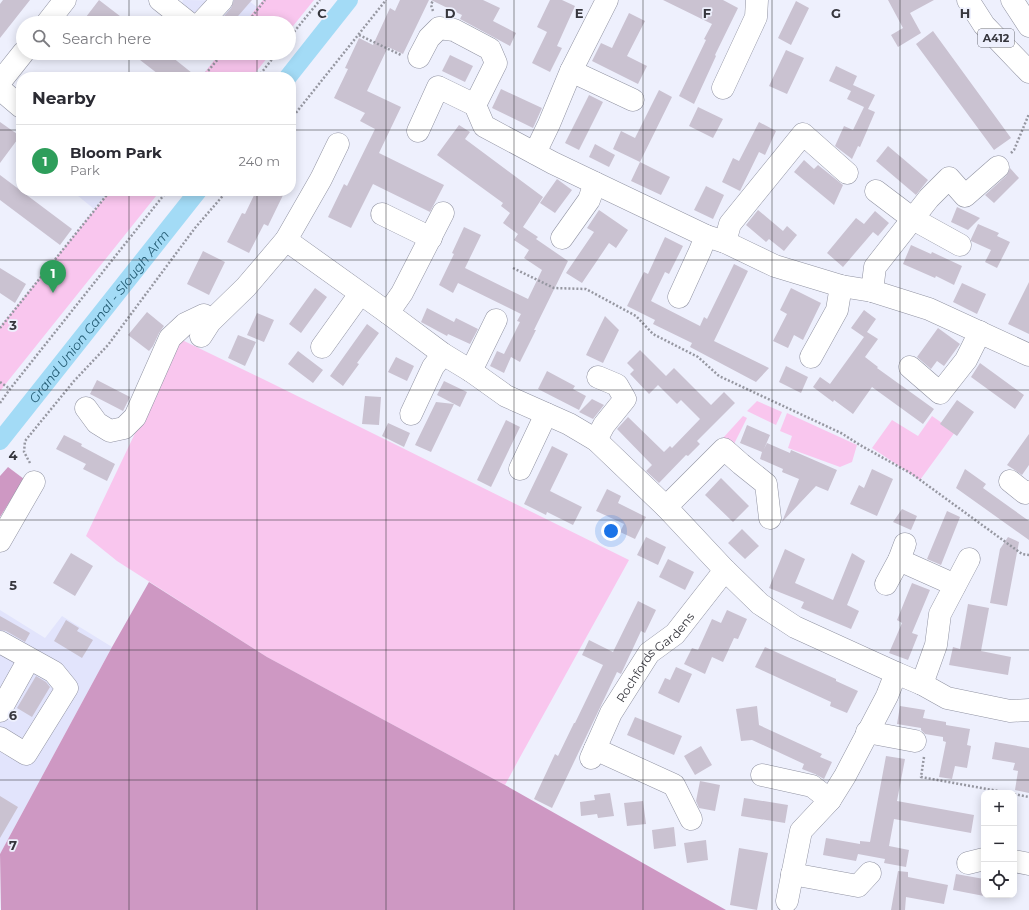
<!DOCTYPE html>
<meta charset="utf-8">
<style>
body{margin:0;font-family:Montserrat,sans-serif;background:#f7f7f7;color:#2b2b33}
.controls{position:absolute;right:12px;bottom:12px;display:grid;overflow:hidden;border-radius:8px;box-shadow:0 2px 10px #0003}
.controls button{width:36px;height:36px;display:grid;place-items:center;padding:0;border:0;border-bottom:1px solid #e1e1e2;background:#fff;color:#2b2b33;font:20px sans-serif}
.you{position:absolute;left:611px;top:531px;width:14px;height:14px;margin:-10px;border:3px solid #fff;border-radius:50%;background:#1a73e8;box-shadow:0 0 0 6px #1a73e833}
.badge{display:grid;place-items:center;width:26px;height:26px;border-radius:50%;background:#0f766e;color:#fff;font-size:13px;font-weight:700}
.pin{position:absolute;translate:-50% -33px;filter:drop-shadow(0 1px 2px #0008)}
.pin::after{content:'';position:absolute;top:21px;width:14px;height:12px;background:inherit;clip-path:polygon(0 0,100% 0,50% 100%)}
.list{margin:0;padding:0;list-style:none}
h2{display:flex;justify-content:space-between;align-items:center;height:52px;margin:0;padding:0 16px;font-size:17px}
h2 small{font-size:13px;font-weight:400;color:#7c7c81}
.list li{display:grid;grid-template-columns:26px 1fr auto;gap:12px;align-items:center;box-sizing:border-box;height:72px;padding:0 16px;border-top:1px solid #e1e1e2}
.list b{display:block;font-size:15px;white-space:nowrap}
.list p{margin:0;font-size:13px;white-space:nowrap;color:#7c7c81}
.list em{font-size:13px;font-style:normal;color:#7c7c81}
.icon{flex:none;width:22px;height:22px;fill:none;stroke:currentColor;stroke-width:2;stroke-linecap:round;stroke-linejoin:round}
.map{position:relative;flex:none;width:1029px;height:910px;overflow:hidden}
.search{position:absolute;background:#fff;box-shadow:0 2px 10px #0003;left:16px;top:16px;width:280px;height:44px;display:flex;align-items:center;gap:10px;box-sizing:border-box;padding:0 14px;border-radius:22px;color:#7c7c81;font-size:15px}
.panel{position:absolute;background:#fff;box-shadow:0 2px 10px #0003;left:16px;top:72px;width:280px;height:124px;border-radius:16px}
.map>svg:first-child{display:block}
</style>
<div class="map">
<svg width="1029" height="910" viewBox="0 0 1029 910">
<rect width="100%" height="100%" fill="#eef0fd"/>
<path fill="#e2e4fc" d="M183 0 249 1 257 7 244 23H189L180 9Z
M72 191H109L94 209Z
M0 610 45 638 62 616 112 647 0 854Z"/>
<path fill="#f9c6ee" d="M263 0H314L289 31V23H244Z
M220 53H271L252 77H201Z
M110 191H160L0 391V327Z
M180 339 269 382 629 560 519 759 505 785 267 657 117 561 86 536Z
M757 401 782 412 776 425 747 411Z
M787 413 857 445 852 462 840 467 788 448 792 436 780 431Z
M743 416 747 418 732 448 723 438Z
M932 416 955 432 920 480 872 448 892 420 918 436Z"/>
<path fill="#ce98c3" d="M8 467 24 479 0 517V476Z
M149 582 267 657 505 785 726 910H1L0 854 112 647Z"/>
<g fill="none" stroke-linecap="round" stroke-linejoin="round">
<g stroke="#a3dbf6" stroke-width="18">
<path d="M288 77 349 0"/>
<path id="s1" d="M0 441 198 191"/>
</g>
</g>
<path fill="#cac2d1" d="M3 0H30L0 38V4Z
M99 0 129 23H93L86 17Z
M234 0H252L232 23H218L231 8Z
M400 0H429L403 54 388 47 367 91 401 107 379 153 444 185 430 212 373 184 351 228 328 217 344 184 347 186 375 129 360 121 365 113 334 98 348 69 345 68 359 38 373 45 390 8 395 11Z
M431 0H483L500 8 493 21 516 33 510 46 460 19 462 15Z
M550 0H562L575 6 557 46 562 48 550 72 532 63 547 32 537 27Z
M663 0H723L738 8 715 55 716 56 694 104 679 96 706 40 704 39 712 24Z
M888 0H934L910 13 921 33 898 47 891 35 903 28Z
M796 1 809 8 791 45 778 38Z
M629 13 645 21 627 56 647 66 638 84 592 61 601 43 612 48Z
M933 31 1011 138 994 150 916 44Z
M786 50 804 58 787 94 769 86Z
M131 53H167L197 77H162Z
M450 55 473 66 465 82 442 71Z
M836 66 857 76 853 85 875 95 868 109 875 112 860 147 858 146 852 159 835 146 844 126 853 130 864 107 847 99 851 91 829 81Z
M501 89 542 108 533 128 492 108Z
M659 90 672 97 640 162 613 149 621 131 635 138Z
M589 95 603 102 579 150 565 143Z
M698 107 723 119 713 138 689 126Z
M0 122 20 136 0 163Z
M759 122 776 131 765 155 759 152 740 191 722 182 733 158 739 161Z
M459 125 470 132 465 139 543 197 523 227 538 237 536 239 568 261 534 330H536L520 362 511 357 504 373 490 366 497 351 504 354 520 322 517 321 521 314 458 283 453 293 439 285 454 254 452 253 464 227 481 235 465 268 528 299 542 270 524 258 529 250 514 240 518 234 503 223 510 213 501 206 503 203 437 155Z
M595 144 615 155 609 167 589 157Z
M888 146 928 180 916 195 876 161Z
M804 160 814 169 818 165 843 185 834 205 794 172Z
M640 162 670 177 661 195 631 181Z
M1010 168 1019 178 994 203 985 195 1006 176Z
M0 175 72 229 60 245 0 200Z
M557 179 572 190 555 213 540 203Z
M706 186 724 195 713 219 694 210Z
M256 191H285L268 226 264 224 249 253 227 242 242 213 245 214Z
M957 207 980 218 968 230 951 222Z
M599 210 628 230 616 248 609 243 582 283 566 273 594 232 587 228Z
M758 210 783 231 787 226 797 235 784 251 769 239 766 242 746 225Z
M875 211 889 223 878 236 873 232 843 267 827 253 856 218 868 227 864 224Z
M978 224 999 233 997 236 1010 242 997 268 985 262 991 250 971 241V239Z
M665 237 683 246 669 274 665 272 651 301 700 326 704 317 707 319 734 264 748 271 714 341 769 368 756 382 690 347 692 343 653 324 655 320 627 306 644 272 648 274Z
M911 245 931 254 932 252 962 266 954 285 936 276 935 278 903 264Z
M203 251 225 262 209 295 187 284Z
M0 268 26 284 15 303 0 293Z
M1029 282V334L1008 324Z
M962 283 986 294 977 314 953 302Z
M315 288 327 297 301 333 289 324Z
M791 288 821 303 803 340 794 335 788 348 773 341 787 314 780 310Z
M427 308 454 322 456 318 478 329 470 344 448 334 447 336 421 322Z
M864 310 876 319 867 332 878 339 865 357 878 367 877 368 934 409 923 424 872 387 853 414 834 400 833 402 813 387 820 377 830 384 864 337 851 328Z
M147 312 164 326 159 333 153 346 149 351 128 335Z
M257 313 274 320 264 342 247 335Z
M605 316 619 330 603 363 586 355Z
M367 324 379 333 357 363 359 364 343 386 330 376Z
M938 328 960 344 944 366 937 361 931 369 917 357Z
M238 335 256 342 245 366 228 358Z
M640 350 666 376 674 368 711 405 724 392 735 403 697 441 700 444 688 456 686 455 659 483 646 471 652 465 617 429 628 417 664 452 670 446 672 448 700 419 681 400 677 404 658 385 649 394 630 374 634 370 627 363Z
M298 351 323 370 313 383 288 364Z
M396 357 414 366 407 381 388 372Z
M980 363 1024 395 1015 409 971 377Z
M786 366 808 377 801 393 779 382Z
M547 371 575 386 573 389 586 396 579 410 538 389Z
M97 380 130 397 123 411 90 394Z
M444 381 467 392 460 407 437 395Z
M365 396 381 397 379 425 362 424Z
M592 399 604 405 593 419 579 412Z
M957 400 974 412 957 436 940 424Z
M436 402 454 404 431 452 415 445Z
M506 420 520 427 491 487 477 480Z
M388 423 410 433 404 447 382 436Z
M747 425 770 435 764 449 767 443 790 453 791 450 837 470 828 491 816 486 782 522 799 479 782 472 783 469 760 459 762 452 740 443Z
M1029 434V465L1022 475 1007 465Z
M64 435 82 444 81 446 115 464 107 481 83 469 86 464 56 449Z
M552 446 568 454 550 491 582 507 573 525 547 512 546 515 524 504Z
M872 469 893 479 877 516 850 504 859 485 864 488Z
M965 469 986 484 983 488 1029 521V540L956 488Z
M721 478 749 506 733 522 705 495Z
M607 489 621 496 618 503 646 517 635 539 620 532 624 524 596 511Z
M902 509 917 516 911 530 893 522Z
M947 511 960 517 941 565 927 559Z
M742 529 759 546 745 559 728 543Z
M646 537 666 547 658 565 637 555Z
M1008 537 1019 542 1007 606 990 603 1000 549Z
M785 549 805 559 795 583 833 600 852 553 865 561 847 605 859 611 851 629 801 608 804 602 769 588Z
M71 553 93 566 75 596 53 583Z
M668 559 694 572 685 590 659 577Z
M912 583 930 590 912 633 918 635 908 660 889 653 902 623 897 620Z
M638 601 656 610 645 633 641 631 621 674 617 672 552 808 534 799 555 754 558 756 574 723H575L603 665 582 655 589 640 613 652Z
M968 604 989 608 981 651 1011 657 1008 675 949 665 953 647 960 649Z
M727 610 747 619 738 639 734 638 723 662 712 657 705 674 684 664 692 648 698 650 712 619 721 623Z
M0 616 30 633 25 642 6 631 0 630Z
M66 620 79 628 77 631 93 640 82 658 54 641Z
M765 647 836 679V681L858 691 847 713 830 706 831 702 755 667Z
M676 667 692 674 679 703 658 693 665 678 670 680Z
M36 676 46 682 50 687 32 717 17 708Z
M757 706 759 725 822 754 820 757 832 762 824 779 815 774 802 769 804 764 752 740 741 741 736 709Z
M900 706 925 710 923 718 946 722V725L970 729 967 745 971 746 967 768 955 766 952 779 939 777 946 742 943 741V737L925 734 921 730V728L897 724Z
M635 717 682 736 674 755 627 735Z
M995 742 1029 748V793L1015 790 1018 771 1013 770 1015 763 992 759Z
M701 746 712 765 695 775 684 756Z
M886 756 905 759 897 801 974 815 971 833 894 819 889 846 909 850 906 867 884 863 885 859 858 854 856 861 823 855 826 838 860 844V841L870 842Z
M700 781 720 785 715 811 699 808 696 801Z
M610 793 614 816 598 818 597 814 581 816 580 802 595 800 594 795Z
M0 796 18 807 0 838Z
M744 798 788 805 785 823 741 816Z
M643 801 646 824 627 826 624 803Z
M674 827 676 846 654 849 652 830Z
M706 840 708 860 687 863 684 843Z
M739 848 768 853 757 910 730 905Z
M898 871 908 872V877L948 885 944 904 906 897 905 910H891Z
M956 874 984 879V896L953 890Z"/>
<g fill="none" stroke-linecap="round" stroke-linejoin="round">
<defs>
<g id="minor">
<path d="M160 0 189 23"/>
<path d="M47 23 65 0"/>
<path d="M201 23 222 0"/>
<path d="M419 57 429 38 439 28 454 30 490 49 496 63 475 105"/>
<path d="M571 71 633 100"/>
<path d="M0 82 23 53"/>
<path d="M723 88 756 17 757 0"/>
<path d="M0 89 21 107"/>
<path d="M418 131 438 87 475 105 484 126 553 163 706 236 725 242 775 266 841 286 872 291 929 309 1029 355"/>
<path d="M535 153 549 124 571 71 607 0"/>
<path d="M876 191 913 219 960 245"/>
<path d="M382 214 431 238"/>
<path d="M562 238 589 200 595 183"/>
<path d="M286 240 388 313 443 354 471 371 506 396 569 424 596 440 666 507 725 570 760 604 795 627 896 673 922 684 947 698 1010 711 1029 710"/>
<path d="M725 242 730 224 803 134 847 173"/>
<path d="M872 291 875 267 929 198 949 178 965 196 998 167"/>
<path d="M679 297 700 251 706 236"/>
<path d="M388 313 402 293 443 213"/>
<path d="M201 336 210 322 246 287 286 240 321 179 338 144"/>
<path d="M322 347 360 294"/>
<path d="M811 357 837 310 841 286"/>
<path d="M910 367 940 393 966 360 980 332"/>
<path d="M471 371 496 320"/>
<path d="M86 408 97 423 110 431 124 428 135 417 170 338 185 324 204 315"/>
<path d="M411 414 433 367 443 354"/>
<path d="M596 440 604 425 625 399 617 385 598 377"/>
<path d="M520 469 546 414"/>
<path d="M1010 481 1025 493 1029 492"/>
<path d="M666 507 724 449 741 464 766 484 770 518"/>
<path d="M0 541 34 482"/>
<path d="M899 560 955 585"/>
<path d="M886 584 899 560 905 544"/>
<path d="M0 642 54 672 67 688 26 754 0 738"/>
<path d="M922 684 936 645 940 614 969 559"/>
<path d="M0 711 29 659"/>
<path d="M867 732 915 741"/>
<path d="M595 749 674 785 691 819"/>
<path id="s2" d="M591 758 611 713 649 653 675 634 725 570"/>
<path d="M762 775 812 786 830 800"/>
<path d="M1014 861 1029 864"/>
<path d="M968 863 984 859"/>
<path d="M792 874 858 886 870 873"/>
<path d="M787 901 801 831 830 800 845 776 887 696 896 673"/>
</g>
<path id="major" d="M968 0 984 25 1029 72
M1012 0 1029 26"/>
</defs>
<use href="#minor" stroke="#9193a2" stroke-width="23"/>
<use href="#major" stroke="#9193a2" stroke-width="23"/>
<path stroke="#9697a1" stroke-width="2.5" stroke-dasharray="2 2" stroke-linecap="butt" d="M433 11 431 5 433 0
M247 23 265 0
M359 35 401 55
M289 38 320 0
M203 77 223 53
M258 77 277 53
M291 119 386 0
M1011 153 1014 150 1029 114
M513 268 554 288 586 289 636 316 653 334 698 357 719 376 841 433 860 445 912 474 1022 554 1029 555
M0 328 110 191
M0 382 10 389
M0 403 10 389 167 191
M30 463 24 452 25 441 74 381 108 345 195 228 227 191
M924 757 921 777 1009 793
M1014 794 1029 797"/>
<use href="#minor" stroke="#fff" stroke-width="22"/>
<use href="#major" stroke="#fff" stroke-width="22"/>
</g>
<path fill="none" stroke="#36363d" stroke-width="1" stroke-opacity="0.55" d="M129 0V23M257 0V23M386 0V910M514 0V910M643 0V910M772 0V910M900 0V910M129 53V77M257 53V77M0 130H21M291 130H1029M129 191V910M257 191V910M0 260H1029M0 390H1029M0 520H1029M0 650H1029M0 780H1029"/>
<g text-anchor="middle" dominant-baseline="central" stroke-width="3.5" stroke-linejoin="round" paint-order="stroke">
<rect fill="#eef0fd" stroke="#6d6e77" stroke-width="1" x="978" y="29" width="36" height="18" rx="3"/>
<g font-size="11" font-weight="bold" fill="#36363d">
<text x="996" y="38">A412</text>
</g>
<g font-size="12" fill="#36363d" stroke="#eef0fd">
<text stroke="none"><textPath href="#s2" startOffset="121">Rochfords Gardens</textPath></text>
</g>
<g font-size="13" font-style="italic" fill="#275f77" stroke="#eef0fd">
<text stroke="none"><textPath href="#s1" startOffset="159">Grand Union Canal - Slough Arm</textPath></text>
</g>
</g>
<g font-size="13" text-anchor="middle" font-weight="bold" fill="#36363d" stroke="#eef0fd" stroke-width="3.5" stroke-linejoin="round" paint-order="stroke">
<text x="322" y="18">C</text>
<text x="450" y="18">D</text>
<text x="579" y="18">E</text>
<text x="707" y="18">F</text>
<text x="836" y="18">G</text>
<text x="965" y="18">H</text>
<text x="13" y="330">3</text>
<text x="13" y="460">4</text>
<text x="13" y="590">5</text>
<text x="13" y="720">6</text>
<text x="13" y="850">7</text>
</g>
</svg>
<div class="controls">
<button>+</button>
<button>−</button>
<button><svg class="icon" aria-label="locate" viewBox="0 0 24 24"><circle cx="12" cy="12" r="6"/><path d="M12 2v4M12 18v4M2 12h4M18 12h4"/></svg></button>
</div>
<div class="you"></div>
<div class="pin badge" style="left:53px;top:293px;background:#2e9e5b">1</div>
<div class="search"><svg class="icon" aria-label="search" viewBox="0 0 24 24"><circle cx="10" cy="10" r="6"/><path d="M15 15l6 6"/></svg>Search here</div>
<section class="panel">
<h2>Nearby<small></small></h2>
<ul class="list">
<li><span class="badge" style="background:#2e9e5b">1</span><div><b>Bloom Park</b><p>Park</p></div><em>240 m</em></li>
</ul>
</section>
</div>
